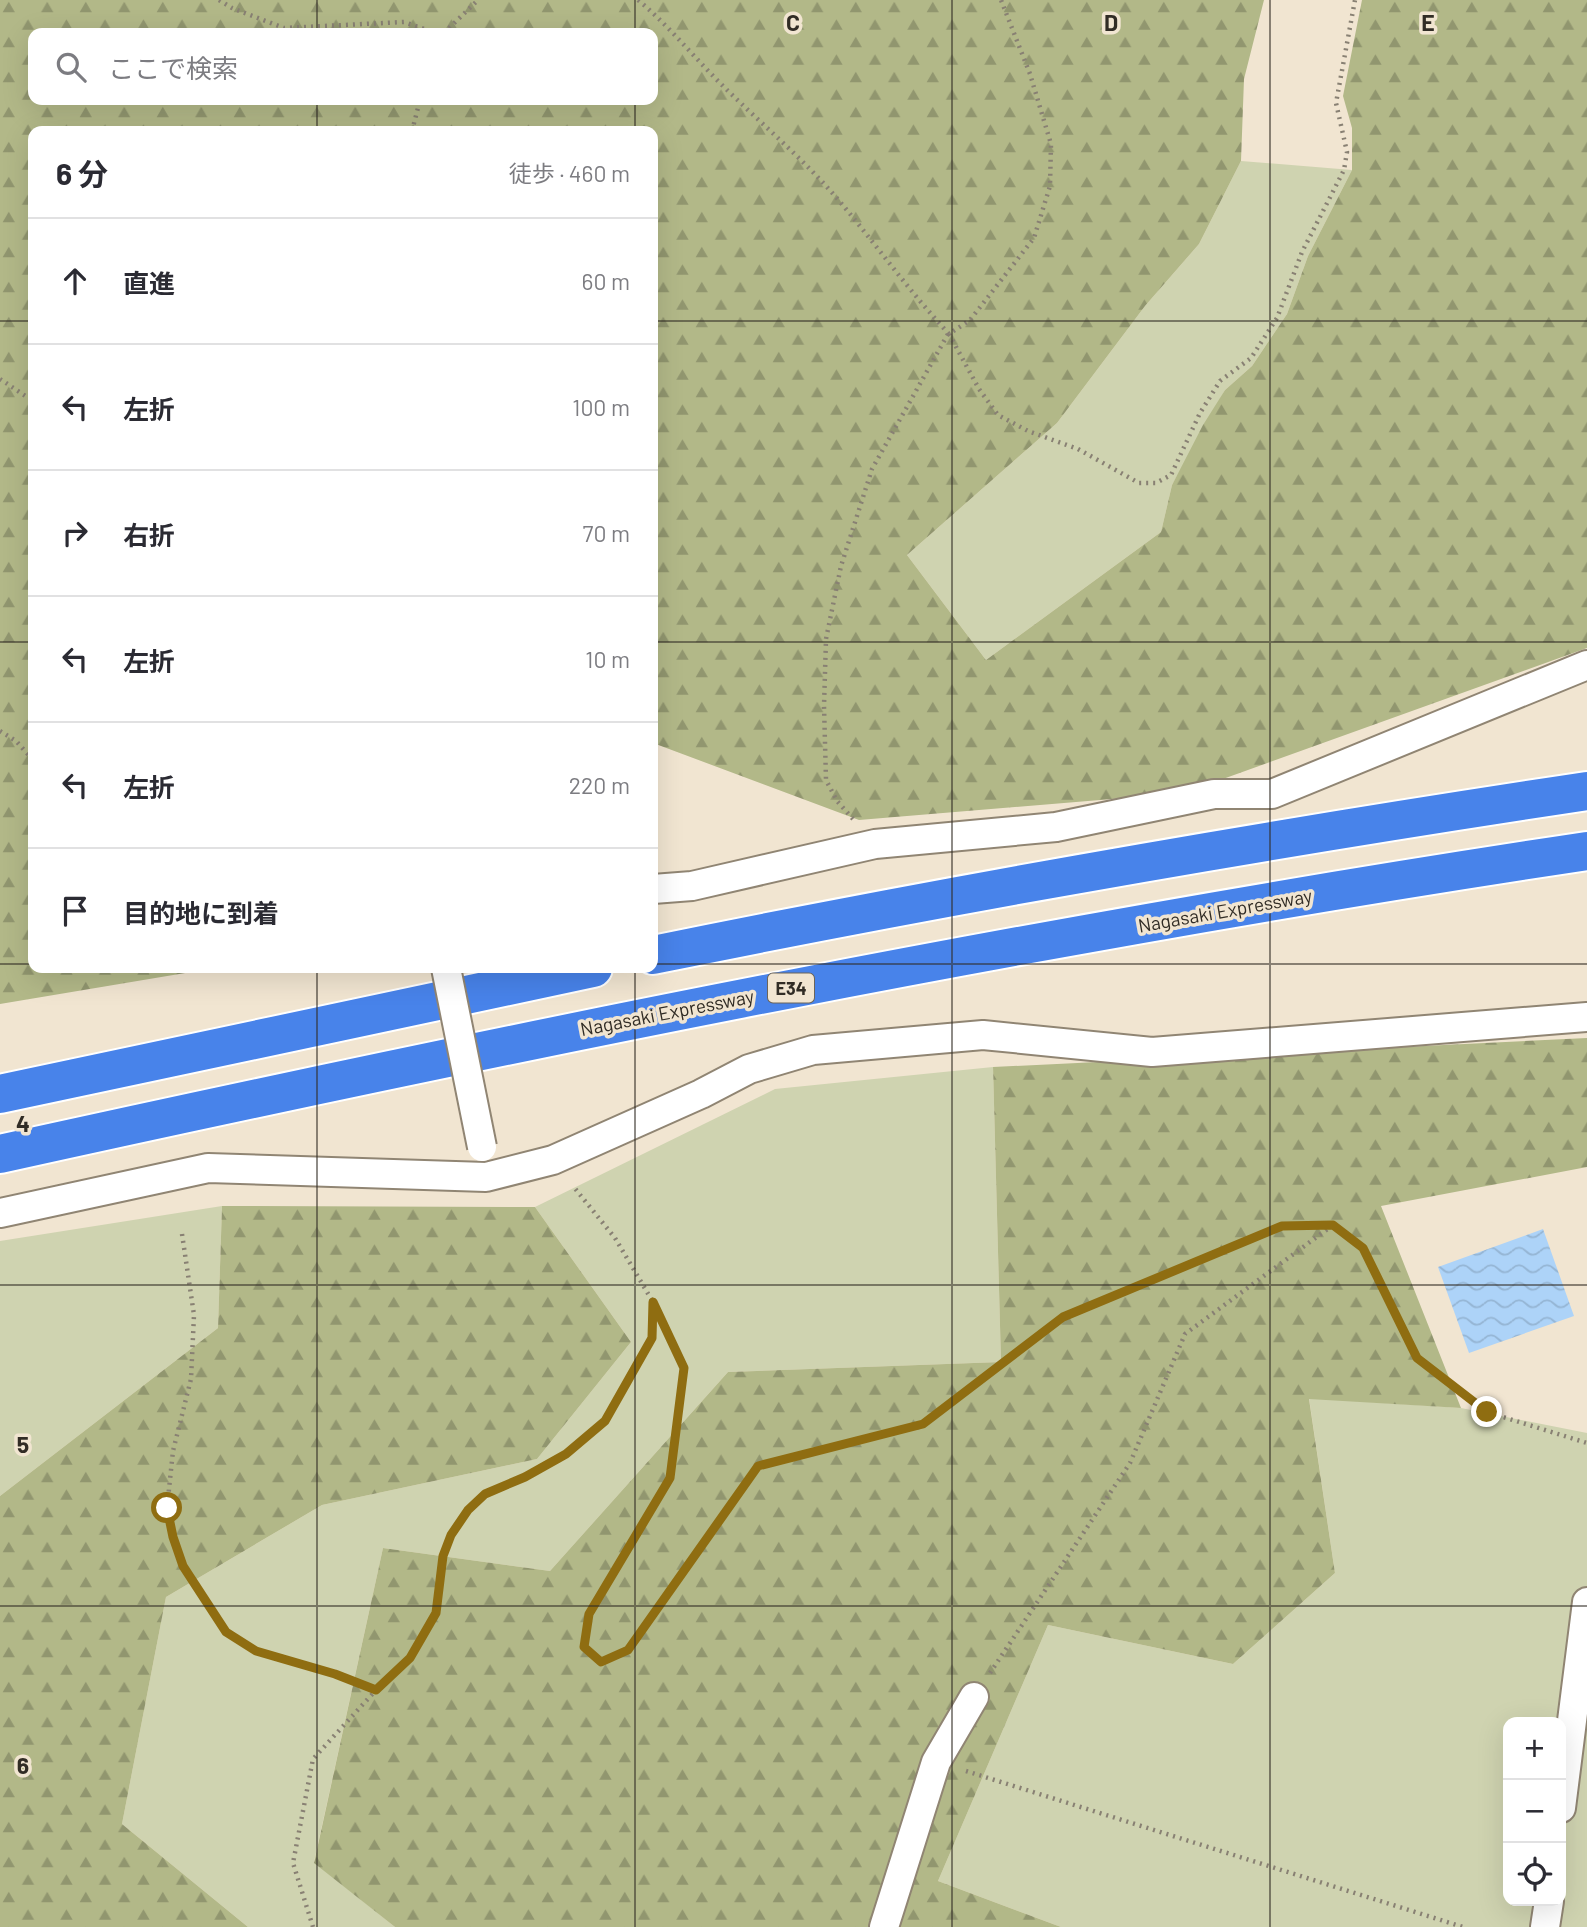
<!DOCTYPE html>
<html lang="ja">
<meta charset="utf-8">
<style>
body{margin:0;font-family:Barlow,"Noto Sans JP",sans-serif;background:#f2f2f3;color:#2b2b33}
.controls{position:absolute;right:21px;bottom:21px;display:grid;overflow:hidden;border-radius:14px;box-shadow:0 7px 28px #0002}
.controls button{width:63px;height:63px;display:grid;place-items:center;padding:0;border:0;border-bottom:2px solid #e1e1e2;background:#fff;color:#2b2b33;font:35px sans-serif}
.stop{position:absolute;width:21px;height:21px;margin:-16px;border:5px solid #8f6d11;border-radius:50%;background:#fff}
.stop.end{background:#8f6d11;border-color:#fff;box-shadow:0 2px 7px #0008}
.list{margin:0;padding:0;list-style:none}
h2{display:flex;justify-content:space-between;align-items:center;height:91px;margin:0;padding:0 28px;font-size:30px}
h2 small{font-size:23px;font-weight:400;color:#7c7c81}
.list li{display:grid;grid-template-columns:46px 1fr auto;gap:21px;align-items:center;box-sizing:border-box;height:126px;padding:0 28px;border-top:2px solid #e1e1e2}
.list b{display:block;font-size:26px;white-space:nowrap}
.list em{font-size:23px;font-style:normal;color:#7c7c81}
.icon{flex:none;width:38px;height:38px;fill:none;stroke:currentColor;stroke-width:2;stroke-linecap:round;stroke-linejoin:round}
.map{position:relative;flex:none;width:1587px;height:1927px;overflow:hidden}
.search{position:absolute;background:#fff;box-shadow:0 7px 28px #0002;left:28px;top:28px;width:630px;height:77px;display:flex;align-items:center;gap:18px;box-sizing:border-box;padding:0 24px;border-radius:14px;color:#7c7c81;font-size:26px}
.panel{position:absolute;background:#fff;box-shadow:0 7px 28px #0002;left:28px;top:126px;width:630px;height:847px;border-radius:14px}
.map>svg:first-child{display:block}
</style>
<div class="map">
<svg width="1587" height="1927" viewBox="0 0 1587 1927">
<defs>
<pattern id="forest-firs" width="22" height="20" patternUnits="userSpaceOnUse" patternTransform="scale(1.75)"><rect width="22" height="20" fill="#b2b888"/><path d="M5 1l3.5 6h-7zM16 11l3.5 6h-7z" fill="#91966f"/></pattern>
<pattern id="water-waves" width="16" height="10" patternUnits="userSpaceOnUse" patternTransform="scale(1.75)"><rect width="16" height="10" fill="#add3f8"/><path d="M0 5q4-4 8 0t8 0" fill="none" stroke="#95b5d4"/></pattern>
</defs>
<rect width="100%" height="100%" fill="#f1e5d1"/>
<path fill="#cfd3b0" fill-rule="evenodd" d="M1241 161 1352 170 1308 256 1287 314 1252 366 1225 390 1172 485 1161 532 986 660 907 555 1057 423 1145 306 1199 244Z
M993 1067 1001 1362 728 1372 550 1571 383 1548 314 1862 395 1927H248L122 1824 166 1597 322 1505 537 1459 631 1342 535 1207 775 1089Z
M222 1206 218 1328 0 1496V1241Z
M1309 1398 1461 1408 1587 1433V1927H1061L938 1881 1048 1625 1233 1664 1335 1573ZM1508 1722H1561V1901H1508Z"/>
<path fill="url(#forest-firs)" fill-rule="evenodd" d="M0 0H1264L1244 79 1241 161 1199 244 1145 306 1057 423 907 555 986 660 1161 532 1172 485 1203 425 1225 390 1252 366 1287 314 1308 256 1352 170V128L1343 96 1362 0H1587V648L1184 793 859 820 653 743V131H33V968H215L0 1004ZM33 33H653V100H33Z
M1587 1038V1167L1381 1206 1461 1408 1309 1399 1335 1573 1233 1664 1048 1625 938 1881 1061 1927H395L314 1863 383 1548 550 1571 728 1372 1001 1362 993 1067Z
M222 1206 535 1207 631 1342 537 1459 322 1505 166 1597 122 1824 248 1927H0V1496L218 1328Z"/>
<path fill="url(#water-waves)" d="M1543 1229 1574 1316 1469 1353 1438 1267Z"/>
<g fill="none" stroke-linecap="round" stroke-linejoin="round">
<defs>
<path id="street" d="M653 889 692 886 875 844 1056 827 1214 794H1272L1587 665
M0 1213 208 1168 486 1177 553 1160 701 1094 749 1069 813 1050 983 1035 1152 1052 1587 1017
M1561 1808 1587 1602
M884 1927 936 1762 974 1697
M1545 1927 1549 1901"/>
<path id="highway" d="M653 955C962 892 1275 838 1587 791
M0 1094 593 968
M0 1154C526 1038 1054 931 1587 851"/>
</defs>
<use href="#street" stroke="#908573" stroke-width="32"/>
<use href="#highway" stroke="#fff" stroke-width="42"/>
<path stroke="#888073" stroke-width="4.5" stroke-dasharray="2 5" stroke-linecap="butt" d="M219 0 232 8 284 28 404 22 436 33
M638 0C668 25 692 55 720 83 760 123 804 159 841 203 877 246 910 292 949 334L970 320 1034 238 1050 186 1051 144 1030 74 1001 0
M444 33 478 0
M412 131 420 100
M949 334 979 389 998 415 1028 431 1078 449 1139 483H1156L1171 475 1200 413 1220 381 1251 358 1277 318 1302 252 1344 170 1347 152 1336 103 1355 0
M0 379 33 401
M0 731 16 741 33 760
M853 819 837 801 826 780 824 706 826 639 841 566 872 469 948 334
M182 1234 194 1315 191 1379 173 1451 167 1508 173 1537 183 1566 226 1631 256 1651 335 1674 376 1690 410 1658 436 1613 443 1556 451 1535 468 1510 485 1494 525 1477 566 1454 605 1421 651 1338 653 1302 615 1238 573 1186
M653 1302 684 1368 670 1478 589 1613 584 1647 601 1662 627 1650 758 1466 923 1424 1063 1316 1282 1226 1333 1225 1363 1248 1417 1358 1487 1412 1587 1443
M990 1673 1130 1463 1185 1334 1333 1225
M966 1771 1463 1927
M313 1927 293 1863 313 1759 376 1690"/>
<use href="#street" stroke="#fff" stroke-width="28"/>
<use href="#highway" stroke="#4883ea" stroke-width="38"/>
<defs>
<path id="street-bridge" d="M446 968 482 1147"/>
</defs>
<use href="#street-bridge" stroke="#908573" stroke-width="32" stroke-linecap="butt"/>
<use href="#street-bridge" stroke="#fff" stroke-width="28"/>
</g>
<g fill="none" stroke-linecap="round" stroke-linejoin="round">
<path stroke="#8f6d11" stroke-width="9" d="M167 1508 173 1537 183 1566 226 1632 256 1651 335 1674 376 1690 410 1658 436 1613 443 1556 451 1535 468 1510 485 1494 525 1477 566 1454 605 1421 652 1338 653 1302 684 1368 670 1478 589 1614 584 1647 601 1662 628 1650 758 1466 923 1424 1063 1317 1282 1226 1333 1225 1363 1248 1417 1358 1487 1412"/>
</g>
<path fill="none" stroke="#312c25" stroke-width="2" stroke-opacity="0.55" d="M317 0V33M635 0V33M952 0V1927M1270 0V1927M317 100V131M635 100V131M0 321H33M653 321H1587M0 642H33M653 642H1587M0 964H33M653 964H1587M317 968V1927M635 968V1927M0 1285H1587M0 1606H1587"/>
<g text-anchor="middle" dominant-baseline="central" stroke-width="7" stroke-linejoin="round" paint-order="stroke">
<rect fill="#f1e5d1" stroke="#6b6459" stroke-width="2" x="768" y="973.5" width="46" height="29" rx="5"/>
<g font-size="18" font-weight="bold" fill="#312c25">
<text x="791" y="988">E34</text>
</g>
<g font-size="19" fill="#312c25" stroke="#f1e5d1">
<text transform="translate(1225 910) rotate(-10)">Nagasaki Expressway</text>
<text transform="translate(667 1012) rotate(-11)">Nagasaki Expressway</text>
</g>
</g>
<g font-size="23" text-anchor="middle" font-weight="bold" fill="#312c25" stroke="#f1e5d1" stroke-width="7" stroke-linejoin="round" paint-order="stroke">
<text x="793" y="31">C</text>
<text x="1111" y="31">D</text>
<text x="1428" y="31">E</text>
<text x="23" y="1132">4</text>
<text x="23" y="1453">5</text>
<text x="23" y="1774">6</text>
</g>
</svg>
<div class="controls">
<button>+</button>
<button>−</button>
<button><svg class="icon" aria-label="locate" viewBox="0 0 24 24"><circle cx="12" cy="12" r="6"/><path d="M12 2v4M12 18v4M2 12h4M18 12h4"/></svg></button>
</div>
<div class="stop" style="left:167px;top:1508px"></div>
<div class="stop end" style="left:1487px;top:1412px"></div>
<div class="search"><svg class="icon" aria-label="search" viewBox="0 0 24 24"><circle cx="10" cy="10" r="6"/><path d="M15 15l6 6"/></svg>ここで検索</div>
<section class="panel">
<h2>6 分<small>徒歩 · 460 m</small></h2>
<ul class="list">
<li><svg class="icon" aria-label="ahead" viewBox="0 0 24 24"><path d="M12 20V5M6 11l6-6 6 6"/></svg><div><b>直進</b></div><em>60 m</em></li>
<li><svg class="icon" aria-label="left" viewBox="0 0 24 24"><path d="M17 20v-9H6M10 6l-5 5 5 5"/></svg><div><b>左折</b></div><em>100 m</em></li>
<li><svg class="icon" aria-label="right" viewBox="0 0 24 24"><path d="M7 20v-9h11M14 6l5 5-5 5"/></svg><div><b>右折</b></div><em>70 m</em></li>
<li><svg class="icon" aria-label="left" viewBox="0 0 24 24"><path d="M17 20v-9H6M10 6l-5 5 5 5"/></svg><div><b>左折</b></div><em>10 m</em></li>
<li><svg class="icon" aria-label="left" viewBox="0 0 24 24"><path d="M17 20v-9H6M10 6l-5 5 5 5"/></svg><div><b>左折</b></div><em>220 m</em></li>
<li><svg class="icon" aria-label="arrive" viewBox="0 0 24 24"><path d="M6 21V4h12l-3 4 3 4H6"/></svg><div><b>目的地に到着</b></div></li>
</ul>
</section>
</div>
